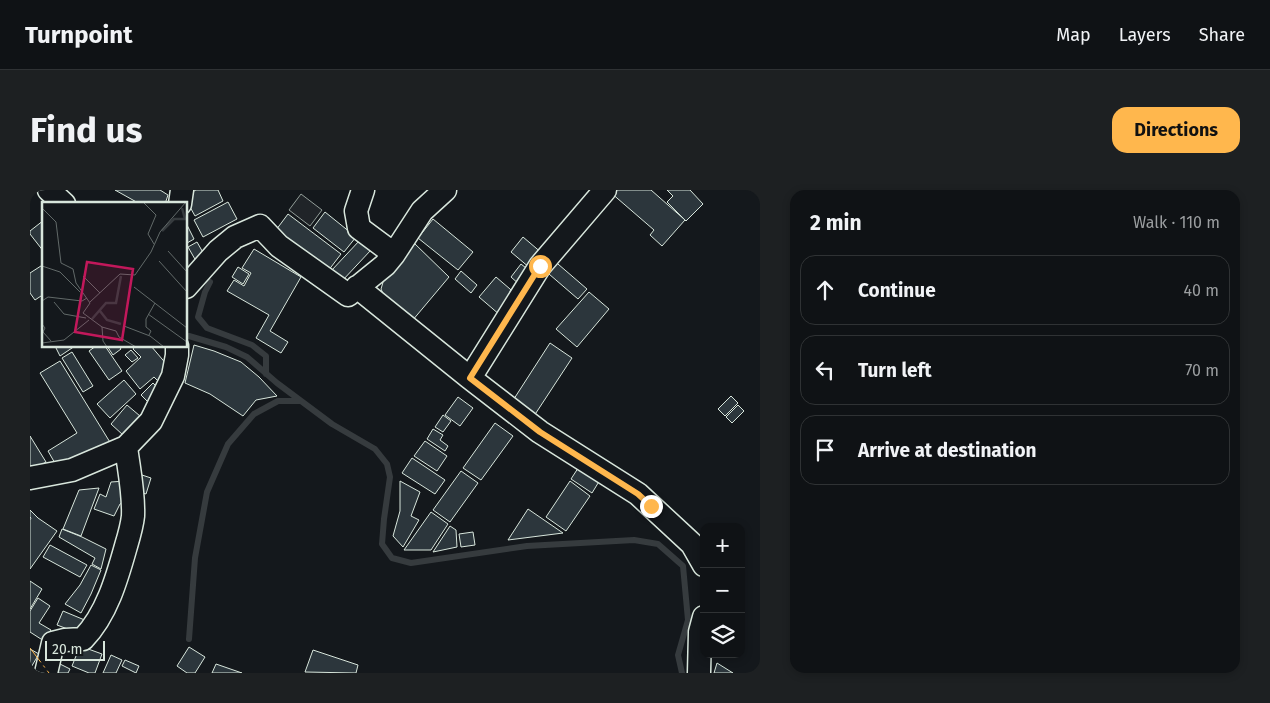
<!DOCTYPE html>
<meta charset="utf-8">
<style>
body{margin:0;font-family:"Fira Sans",sans-serif;background:#1d2022;color:#f1f3f6}
.controls{position:absolute;right:15px;bottom:15px;display:grid;overflow:hidden;border-radius:10px;box-shadow:0 2px 8px #0003}
.controls button{width:45px;height:45px;display:grid;place-items:center;padding:0;border:0;border-bottom:1px solid #2f3234;background:#0f1215;color:#f1f3f6;font:25px sans-serif}
.scale{position:absolute;left:15px;bottom:12px;width:60px;box-sizing:border-box;padding-left:5px;border:2px solid #d8e6dc;border-top:0;font-size:14px;line-height:18px;white-space:nowrap;color:#d8e6dc;-webkit-text-stroke:4px #14181c;paint-order:stroke}
.stop{position:absolute;width:15px;height:15px;margin:-11px;border:4px solid #ffb74d;border-radius:50%;background:#fff}
.stop.end{background:#ffb74d;border-color:#fff;box-shadow:0 1px 5px #0008}
.list{margin:0;padding:0;list-style:none}
h2{display:flex;justify-content:space-between;align-items:center;height:65px;margin:0;padding:0 20px;font-size:21px}
h2 small{font-size:16px;font-weight:400;color:#9b9ea0}
.list li{display:grid;grid-template-columns:32px 1fr auto;gap:15px;align-items:center;box-sizing:border-box;height:70px;margin:0 10px 10px;padding:0 10px;border:1px solid #2f3234;border-radius:15px}
.list b{display:block;font-size:19px;white-space:nowrap}
.list em{font-size:16px;font-style:normal;color:#9b9ea0}
.icon{flex:none;width:28px;height:28px;fill:none;stroke:currentColor;stroke-width:2;stroke-linecap:round;stroke-linejoin:round}
.map{position:relative;flex:none;width:730px;height:483px;overflow:hidden;border-radius:15px}
header{display:flex;align-items:center;gap:30px;box-sizing:border-box;height:70px;padding:0 25px;background:#0f1215;border-bottom:1px solid #2f3234}
header strong{font-size:24px}
nav{display:flex;gap:28px;margin-inline-start:auto;font-size:18px}
.intro{display:flex;align-items:center;justify-content:space-between;box-sizing:border-box;height:120px;padding:0 30px}
h1{margin:0;font-size:35px}
.button{padding:12px 22px;border-radius:15px;background:#ffb74d;color:#111;font-size:18px;font-weight:700}
main{display:flex;gap:30px;padding:0 30px}
aside{flex:1;background:#0f1215;border-radius:15px;box-shadow:0 2px 8px #0003}
.map>svg:first-child{display:block}
</style>
<header>
<strong>Turnpoint</strong>
<nav><a>Map</a><a>Layers</a><a>Share</a></nav>
</header>
<div class="intro"><h1>Find us</h1><a class="button">Directions</a></div>
<main>
<div class="map">
<svg width="730" height="483" viewBox="0 0 730 483">
<rect width="100%" height="100%" fill="#14181c"/>
<path fill="#202428" stroke="#939e99" d="M271 4 292 20 280 36 259 20Z"/>
<g fill="none" stroke-linecap="round" stroke-linejoin="round">
<path stroke="#363b3e" stroke-width="6" d="M180 92 175 102 168 127 177 138 222 155 236 166V184
M159 146 196 157 217 167 247 193 302 234 345 259 357 274 360 287 354 329 352 354 362 368 381 373 497 356 604 350 628 354 653 376 658 430 648 465 652 483
M159 449 165 368 177 302 198 254 224 224 248 211H271"/>
</g>
<path fill="#2c363c" stroke="#d8e6dc" d="M85 0H130L138 5 135 14H110Z
M166 0H188L193 11 165 26 154 6Z
M581 0H621L655 30 632 56 620 45 624 40 580 2Z
M637 0H660L673 14 656 31 637 12 643 6Z
M198 12 207 29 173 47 164 30Z
M295 22 326 47 314 62 283 38Z
M258 24 311 64 298 81 246 40Z
M403 29 443 62 428 80 388 48Z
M14 30V62L0 44V41Z
M156 33 164 49 157 53 156 51Z
M493 47 513 64 500 78 481 62Z
M330 50 341 60 312 91 301 81Z
M167 52 175 66 166 71 158 57Z
M383 52 419 87 382 131 358 115 351 99 356 82Z
M224 59 271 87 240 141 258 152 251 163 226 148 239 125 197 101 204 90 214 96 221 83 212 78Z
M521 68 557 99 548 109 512 78Z
M14 74V104L5 110 0 103V83Z
M491 74 501 82 490 95 481 87Z
M208 77 219 84 213 94 202 87Z
M431 81 447 95 441 103 425 89Z
M466 87 487 105 470 125 449 107Z
M559 102 579 119 547 157 526 139Z
M520 153 542 168 502 229 480 215Z
M164 155 184 161 211 172 229 187 247 206 226 210 213 226 180 204 155 193Z
M25 156H45L30 166Z
M66 156H75L92 181 79 190 59 161Z
M77 156H89L91 159 83 165Z
M105 156H121L138 176 133 196 124 187 110 199 96 181 111 167 103 159Z
M101 160 108 168 102 172 95 165Z
M42 162 63 196 53 202 32 168Z
M30 171 86 262 34 289 18 261 47 243 10 183Z
M94 190 106 204 80 228 67 214Z
M123 193 133 203 121 215 111 205Z
M701 206 708 213 695 226 688 219Z
M428 207 443 218 430 236 415 225Z
M97 215 110 226 93 245 81 234Z
M708 215 714 221 702 233 696 227Z
M413 225 421 231 413 242 405 237Z
M465 233 483 246 451 290 433 278Z
M403 239 413 245 410 250 418 256 415 261 397 249Z
M0 246 16 272 0 281Z
M395 251 417 266 407 281 384 266Z
M382 268 415 290 405 304 372 283Z
M552 272 573 285 562 303 541 289Z
M431 281 448 293 420 332 403 320Z
M112 285 121 288 116 304 107 301Z
M96 291 94 312 90 314 84 326 64 319 70 304 76 307 81 292Z
M370 291 390 302 381 326 389 330 373 357 363 346 370 321Z
M540 291 560 306 536 341 516 327Z
M69 298 51 346 33 339 49 300Z
M498 319 533 343 478 350Z
M0 320 8 328 27 341 0 379V330L1 328 0 327Z
M401 322 418 334 401 360H374Z
M420 336 426 340 427 357 403 362Z
M32 339 52 347 76 359 71 379 62 374 65 368 29 347Z
M443 342 445 355 431 357 429 344Z
M20 355 57 375 50 387 13 367Z
M61 375 71 380 61 404 51 423 35 414 50 395Z
M0 391 12 399 0 419Z
M8 408 20 416 9 433 21 440 14 451 0 442V421Z
M33 421 57 431 51 444 27 435Z
M50 456 72 464 65 483H59L42 476Z
M159 457 175 467 165 483H157L147 476Z
M0 459 9 464 0 479Z
M283 460 328 475 326 483 275 482Z
M81 465 92 470 86 483H73Z
M95 470 109 476 106 483 92 476Z
M26 472 40 479 38 483H21Z
M687 473 703 483H684Z
M186 474 212 483H182Z"/>
<g fill="none" stroke-linecap="round" stroke-linejoin="round">
<defs>
<path id="minor" d="M19 0 34 14
M333 0 326 21 329 38 364 64
M150 14 152 0
M156 97 188 61 205 47 230 36 249 56 318 105 355 75 364 64 392 21 415 0
M327 97 440 188 510 242 608 304 662 354 674 375
M440 188 510 76 575 0
M0 288 42 280 96 257 121 231 143 186 147 165V156
M16 483 23 453 35 450 53 449C77 424 87 388 96 356 99 346 102 336 103 326 104 303 99 280 96 257
M669 483 670 442 674 427"/>
</defs>
<use href="#minor" stroke="#d8e6dc" stroke-width="25"/>
<use href="#minor" stroke="#14181c" stroke-width="22"/>
<path stroke="#ffb74d" stroke-width="1" stroke-dasharray="18 4 2.5 4" stroke-linecap="butt" d="M0 458 19 483"/>
</g>
<g fill="none" stroke-linecap="round" stroke-linejoin="round">
<path stroke="#ffb74d" stroke-width="6" d="M510 76 440 188 510 242 608 304 621 316"/>
</g>
<g transform="translate(12 12)">
<rect width="145" height="145" fill="#14181c"/>
<path fill="none" stroke="#363b3e" stroke-width="2.5" d="M120 29 132 17H143L140 6M58 109 65 118 79 122M50 117 64 101H74L79 74"/>
<path fill="none" stroke="#626a69" stroke-width="1" d="M101 0 114 13 106 32 112 42M0 6 14 20 19 61 31 67 34 81 48 101 41 111 60 125 61 139 65 145M126 49 145 70M117 59 145 90M0 64 18 70 38 90M41 74 58 91M92 85 145 126M0 99 6 95 40 99 45 96M12 100 22 112 44 116M48 100 78 72 93 73 109 50 118 30 144 0M106 112 145 140M0 122 3 126 1 130 9 139M82 124 108 134 122 145M60 125 74 129 77 135 94 145M107 133 109 129 104 125V117L113 101M0 141 22 138 47 118"/>
<path fill="#c2185b" fill-opacity="0.15" stroke="#c2185b" stroke-width="2.5" d="M45 60 91 67 80 138 33 130Z"/>
<rect width="145" height="145" fill="none" stroke="#d8e6dc" stroke-width="2.5"/>
</g>
</svg>
<div class="controls">
<button>+</button>
<button>−</button>
<button><svg class="icon" aria-label="layers" viewBox="0 0 24 24"><path d="M12 4l9 5-9 5-9-5zM3 14l9 5 9-5"/></svg></button>
</div>
<div class="scale">20 m</div>
<div class="stop" style="left:510px;top:76px"></div>
<div class="stop end" style="left:621px;top:316px"></div>
</div>
<aside>
<h2>2 min<small>Walk · 110 m</small></h2>
<ul class="list">
<li><svg class="icon" aria-label="ahead" viewBox="0 0 24 24"><path d="M12 20V5M6 11l6-6 6 6"/></svg><div><b>Continue</b></div><em>40 m</em></li>
<li><svg class="icon" aria-label="left" viewBox="0 0 24 24"><path d="M17 20v-9H6M10 6l-5 5 5 5"/></svg><div><b>Turn left</b></div><em>70 m</em></li>
<li><svg class="icon" aria-label="arrive" viewBox="0 0 24 24"><path d="M6 21V4h12l-3 4 3 4H6"/></svg><div><b>Arrive at destination</b></div></li>
</ul>
</aside>
</main>
